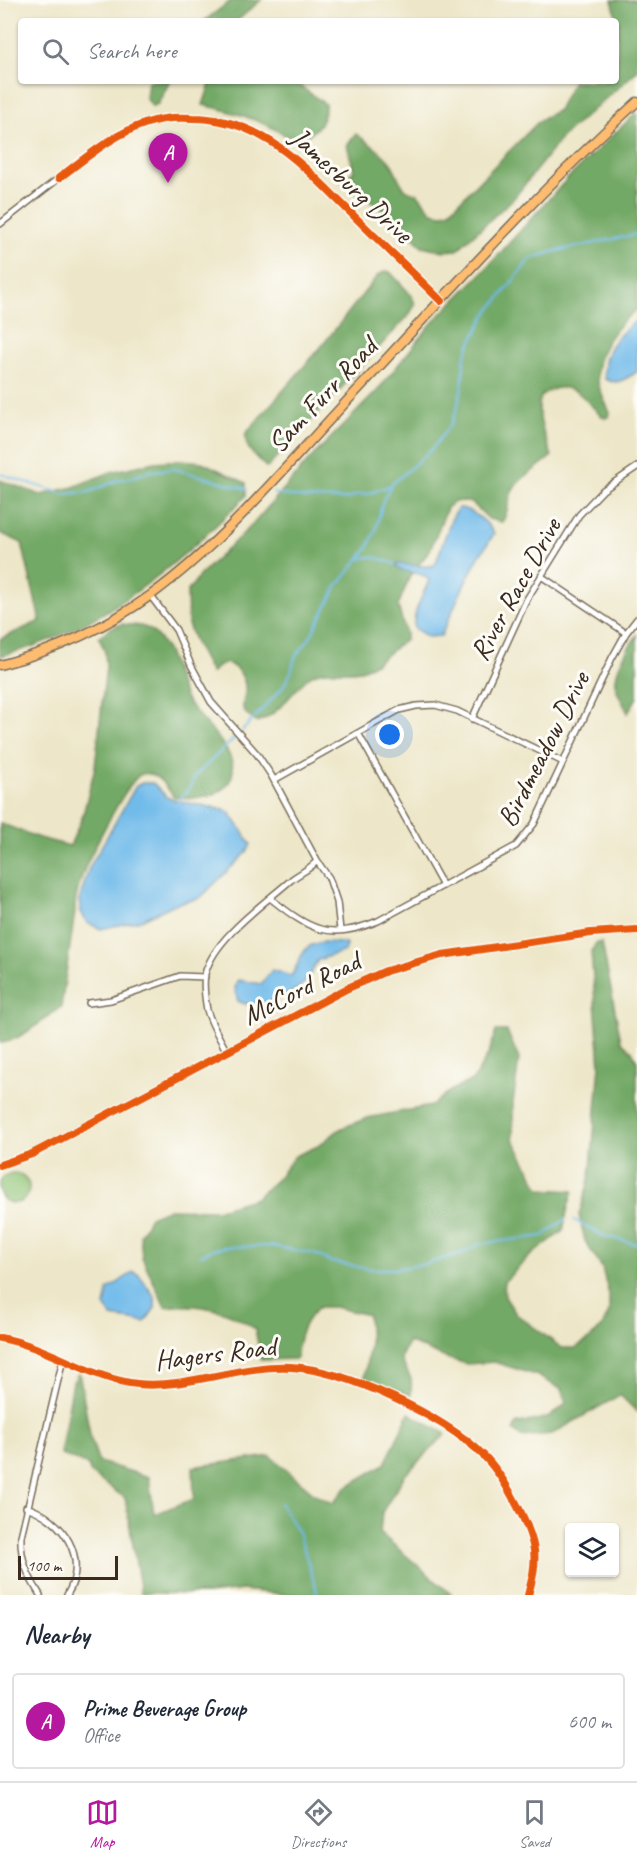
<!DOCTYPE html>
<style>
body{margin:0;font-family:Caveat,sans-serif;background:#f2f2f3;color:#1f2937}
.controls{position:absolute;right:18px;bottom:18px;display:grid;overflow:hidden;border-radius:6px;box-shadow:0 2px 4px #0004}
.controls button{width:54px;height:54px;display:grid;place-items:center;padding:0;border:0;border-bottom:2px solid #e0e1e3;background:#fff;color:#1f2937;font:30px sans-serif}
.scale{position:absolute;left:18px;bottom:15px;width:100px;box-sizing:border-box;padding-left:6px;border:3px solid #3b2a1e;border-top:0;font-size:16px;line-height:21px;white-space:nowrap;color:#3b2a1e;-webkit-text-stroke:4px #fdfcf7;paint-order:stroke}
.you{position:absolute;left:390px;top:735px;width:21px;height:21px;margin:-15px;border:4px solid #fff;border-radius:50%;background:#1a73e8;box-shadow:0 0 0 9px #1a73e833}
.badge{display:grid;place-items:center;width:39px;height:39px;border-radius:50%;background:#b5179e;color:#fff;font-size:20px;font-weight:700}
.pin{position:absolute;translate:-50% -50px;filter:drop-shadow(0 2px 3px #0008)}
.pin::after{content:'';position:absolute;top:32px;width:21px;height:18px;background:inherit;clip-path:polygon(0 0,100% 0,50% 100%)}
.list{margin:0;padding:0;list-style:none}
h2{display:flex;justify-content:space-between;align-items:center;height:78px;margin:0;padding:0 24px;font-size:26px}
h2 small{font-size:20px;font-weight:400;color:#747a83}
.list li{display:grid;grid-template-columns:39px 1fr auto;gap:18px;align-items:center;box-sizing:border-box;height:96px;margin:0 12px 12px;padding:0 12px;border:2px solid #e0e1e3;border-radius:6px}
.list b{display:block;font-size:22px;white-space:nowrap}
.list p{margin:0;font-size:20px;white-space:nowrap;color:#747a83}
.list em{font-size:20px;font-style:normal;color:#747a83}
.icon{flex:none;width:33px;height:33px;fill:none;stroke:currentColor;stroke-width:2;stroke-linecap:round;stroke-linejoin:round}
.map{position:relative;flex:none;width:637px;height:1595px;overflow:hidden}
.search{position:absolute;background:#fff;box-shadow:0 2px 4px #0004;left:18px;right:18px;top:18px;height:66px;display:flex;align-items:center;gap:15px;box-sizing:border-box;padding:0 21px;border-radius:6px;color:#747a83;font-size:22px}
.sheet{height:186px;background:#fff}
nav{display:flex;justify-content:space-around;align-items:center;box-sizing:border-box;height:84px;border-top:2px solid #e0e1e3;background:#fff;font-size:16px;color:#747a83}
nav a{display:grid;justify-items:center;gap:3px}
nav .on{color:#b5179e}
.map>svg:first-child{display:block}
</style>
<div class="map">
<svg width="637" height="1595" viewBox="0 0 637 1595">
<rect width="100%" height="100%" fill="#fdfcf7"/>
<filter id="ink" filterUnits="userSpaceOnUse"><feTurbulence type="fractalNoise" baseFrequency=".0167" numOctaves="2"/><feDisplacementMap in="SourceGraphic" scale="12" xChannelSelector="R" yChannelSelector="G"/><feConvolveMatrix kernelMatrix="1 2 1 2 8 2 1 2 1" color-interpolation-filters="sRGB"/></filter>
<filter id="wash" filterUnits="userSpaceOnUse"><feTurbulence type="fractalNoise" baseFrequency=".008" numOctaves="4" result="noise"/><feDisplacementMap in="SourceGraphic" scale="24" xChannelSelector="R" yChannelSelector="G"/><feGaussianBlur stdDeviation="1.35" result="paint"/><feColorMatrix in="noise" values="0 0 0 0 0 0 0 0 0 0 0 0 0 0 0 0 0 1.4 0 .05"/><feComposite in="paint" operator="in"/></filter>
<g filter="url(#wash)">
<rect width="100%" height="100%" fill="#ede6c8"/>
<path fill="#8fc375" stroke="#65764a" stroke-width="1.5" d="M-1 1188a15 15 0 1 1 30 0a15 15 0 1 1-30 0Z"/>
<path fill="#73a966" stroke="#576a42" stroke-width="1.5" d="M232 0H261L237 21H204Z
M612 0H637V71L563 136 514 198 457 250 444 251 422 246 384 211 341 181 354 171 347 145 356 134C368 142 381 151 390 162 400 175 398 191 417 193L432 212 442 214 450 211 539 121 558 110 573 81H616L618 23Z
M148 81H170L158 104 152 106 146 98Z
M211 81H293L325 104C326 125 313 133 296 142 268 122 237 112 203 105Z
M637 112V309C617 325 599 345 597 372 596 385 605 401 610 413L609 417 605 418 600 415C586 400 574 381 551 390 545 392 540 396 539 403 538 422 546 439 552 456 543 464 521 478 515 486 507 497 510 512 502 522L489 519 472 503 462 501 454 502 447 508 430 550 410 576 398 606 406 634V639C392 649 380 663 364 669 347 675 324 665 309 677 292 691 279 716 256 722 251 718 244 714 243 708 242 704 244 698 245 694 247 680 240 669 227 663L219 666 211 673 195 643 188 624 187 592 200 575 254 523 309 460 377 391 432 323 483 272 568 178Z
M386 271 390 272 412 296 415 305 409 315 267 468C257 458 243 448 246 433L321 347 378 275Z
M181 460 202 462 246 483V496C178 565 98 633 0 656V639L40 621 22 543 0 533V480L41 495 73 487 111 472 155 462Z
M122 624C132 625 146 625 153 632 174 651 173 674 185 697 198 722 256 761 223 789 211 799 190 799 174 797 167 788 156 770 142 774 129 777 92 852 85 868 80 881 74 898 75 912L61 1007C47 1017 17 1043 0 1043V823L39 838 70 846 83 815 95 767 106 666 105 652 99 637 110 628Z
M637 635V697L628 713C625 706 618 696 616 687 613 672 628 647 637 635Z
M596 943H602L621 1041 632 1051 637 1061V1412L620 1395 552 1434 521 1437 513 1430 517 1423C537 1421 553 1418 566 1403L561 1389 536 1375 494 1362 467 1364 446 1358 409 1342C394 1365 404 1360 411 1379 412 1383 411 1390 411 1395L364 1379 370 1344 368 1315 334 1307H319C302 1322 299 1337 296 1359L261 1360 255 1329C229 1309 197 1303 165 1307L142 1257 140 1235 150 1217 169 1209 216 1210 256 1198 278 1178 295 1156 318 1146 340 1129 367 1118 431 1106 450 1091 473 1080 489 1053 496 1031H507L519 1059 513 1103V1138L540 1189 573 1191 568 1207 563 1231 530 1256 504 1282 505 1297 516 1314 562 1348H575L587 1341 602 1327 609 1312V1295L602 1268 585 1241 579 1215 588 1184 591 1167 600 1065 591 952Z
M79 1372 91 1440 99 1462 149 1477 154 1514 194 1499 193 1467 270 1456 317 1496 333 1503 346 1487 385 1464 409 1413 446 1434 405 1475 382 1512 380 1533 452 1595H290L243 1590 207 1594 141 1593 125 1498 91 1474 88 1465 60 1454 73 1382Z"/>
<path fill="#71bbea" stroke="#567284" stroke-width="1.5" d="M637 320V372C626 378 618 386 605 379 601 351 616 336 637 320Z
M458 508C471 508 489 523 494 534L479 557 466 581 441 636 428 637 414 628C413 610 423 596 429 580 420 569 403 576 395 564 408 563 425 569 435 565L451 520Z
M142 783H153L167 797 174 800 225 810 230 813 251 844 246 853 200 898 175 904 141 920 101 929 87 923 81 912 79 901 89 868 136 786Z
M325 942 343 943 347 945 345 951 318 960C313 967 310 979 303 984 288 997 256 1011 238 1001 236 995 233 986 238 980L261 984 272 970 291 976C303 959 299 944 325 942Z
M133 1272 138 1274 155 1297V1308L145 1322 112 1317 105 1306 108 1290Z"/>
<g fill="none" stroke-linecap="round" stroke-linejoin="round">
<path stroke="#71bbea" stroke-width="2" d="M0 474 64 494 89 492 118 480 133 477 150 471 175 469 247 489
M273 493 304 498 346 499 359 494H368L391 485
M361 559C372 554 384 560 395 564
M242 731 283 687 291 672 295 657 309 639 338 585 367 549 376 530 383 500 391 485 432 449 451 424 457 408 462 387 464 360 469 346 485 316 506 290 530 259 552 252 637 234
M178 802 191 786 195 776 236 737
M574 1220 604 1236 637 1244
M201 1255 213 1249 225 1247 272 1246 315 1254 331 1262 370 1269H394L426 1264 465 1252 479 1244 543 1236 566 1219
M280 1503 299 1534 317 1591 315 1595"/>
</g>
</g>
<g filter="url(#ink)">
<g fill="none" stroke-linecap="round" stroke-linejoin="round">
<defs>
<path id="street" d="M0 224 104 143 125 132 149 122 176 117 217 119 249 129 282 148 376 236 441 301
M541 576 626 633
M150 595 176 630 191 665 211 702 257 754 271 775 317 861 329 878 337 902 340 930
M472 719 527 599 579 515 603 490 637 467
M358 733 443 886
M274 780 399 710 416 706 435 705 457 711 563 762
M270 898C310 930 328 941 378 921L516 846 534 824 612 658 626 633 637 619
M89 1003 111 1000 180 976 205 977
M227 1052C220 1039 211 1024 207 1010 205 999 203 985 205 974 214 938 265 903 291 880 300 873 310 869 317 861
M0 1338C48 1346 92 1380 138 1384 187 1389 242 1364 291 1367 346 1370 444 1416 483 1455 502 1473 530 1524 534 1550 536 1566 532 1580 528 1595
M26 1507C64 1519 89 1558 67 1595
M40 1595C28 1576 20 1559 21 1536L63 1359"/>
<path id="secondary" d="M0 1165 32 1154 348 988 386 971 442 955 591 933 637 930"/>
<path id="primary" d="M0 665C53 651 107 627 151 595 225 541 285 467 347 401 442 300 535 194 637 102"/>
</defs>
<use href="#street" stroke="#796c5a" stroke-width="8"/>
<use href="#secondary" stroke="#796c5a" stroke-width="10"/>
<use href="#primary" stroke="#796c5a" stroke-width="11"/>
<use href="#street" stroke="#fff" stroke-width="5"/>
<use href="#secondary" stroke="#ffe4c6" stroke-width="8"/>
<use href="#primary" stroke="#febc70" stroke-width="8"/>
<defs>
<path id="cycleway" d="M59 178C87 157 113 134 147 123 161 118 177 117 192 118 263 118 303 166 350 212 380 242 411 271 441 301
M0 1165 32 1154 348 988 386 971 442 955 591 933 637 930
M0 1338C48 1346 92 1380 138 1384 187 1389 242 1364 291 1367 346 1370 444 1416 483 1455 502 1473 530 1524 534 1550 536 1566 532 1580 528 1595"/>
</defs>
<use href="#cycleway" stroke="#fdfcf7" stroke-width="11"/>
<use href="#cycleway" stroke="#e8590c" stroke-width="8"/>
</g>
</g>
<g text-anchor="middle" dominant-baseline="central" stroke-width="6" stroke-linejoin="round" paint-order="stroke">
<g font-size="28" fill="#3b2a1e" stroke="#fdfcf7">
<text transform="translate(352 185) rotate(43)">Jamesburg Drive</text>
<text transform="translate(322 395) rotate(-47)">Sam Furr Road</text>
<text transform="translate(515 589) rotate(-61)">River Race Drive</text>
<text transform="translate(543 749) rotate(-63)">Birdmeadow Drive</text>
<text transform="translate(301 988) rotate(-27)">McCord Road</text>
<text transform="translate(215 1353) rotate(-7)">Hagers Road</text>
</g>
</g>
</svg>
<div class="controls">
<button><svg class="icon" aria-label="layers" viewBox="0 0 24 24"><path d="M12 4l9 5-9 5-9-5zM3 14l9 5 9-5"/></svg></button>
</div>
<div class="scale">100 m</div>
<div class="you"></div>
<div class="pin badge" style="left:168px;top:183px">A</div>
<div class="search"><svg class="icon" aria-label="search" viewBox="0 0 24 24"><circle cx="10" cy="10" r="6"/><path d="M15 15l6 6"/></svg>Search here</div>
</div>
<section class="sheet">
<h2>Nearby<small></small></h2>
<ul class="list">
<li><span class="badge">A</span><div><b>Prime Beverage Group</b><p>Office</p></div><em>600 m</em></li>
</ul>
</section>
<nav>
<a class="on"><svg class="icon" aria-label="map" viewBox="0 0 24 24"><path d="M3 6l6-2 6 2 6-2v14l-6 2-6-2-6 2zM9 4v14M15 6v14"/></svg>Map</a>
<a><svg class="icon" aria-label="directions" viewBox="0 0 24 24"><path d="M12 3l9 9-9 9-9-9zM9 14v-3h6M13 9l2 2-2 2"/></svg>Directions</a>
<a><svg class="icon" aria-label="saved" viewBox="0 0 24 24"><path d="M7 4h10v16l-5-4-5 4z"/></svg>Saved</a>
</nav>
